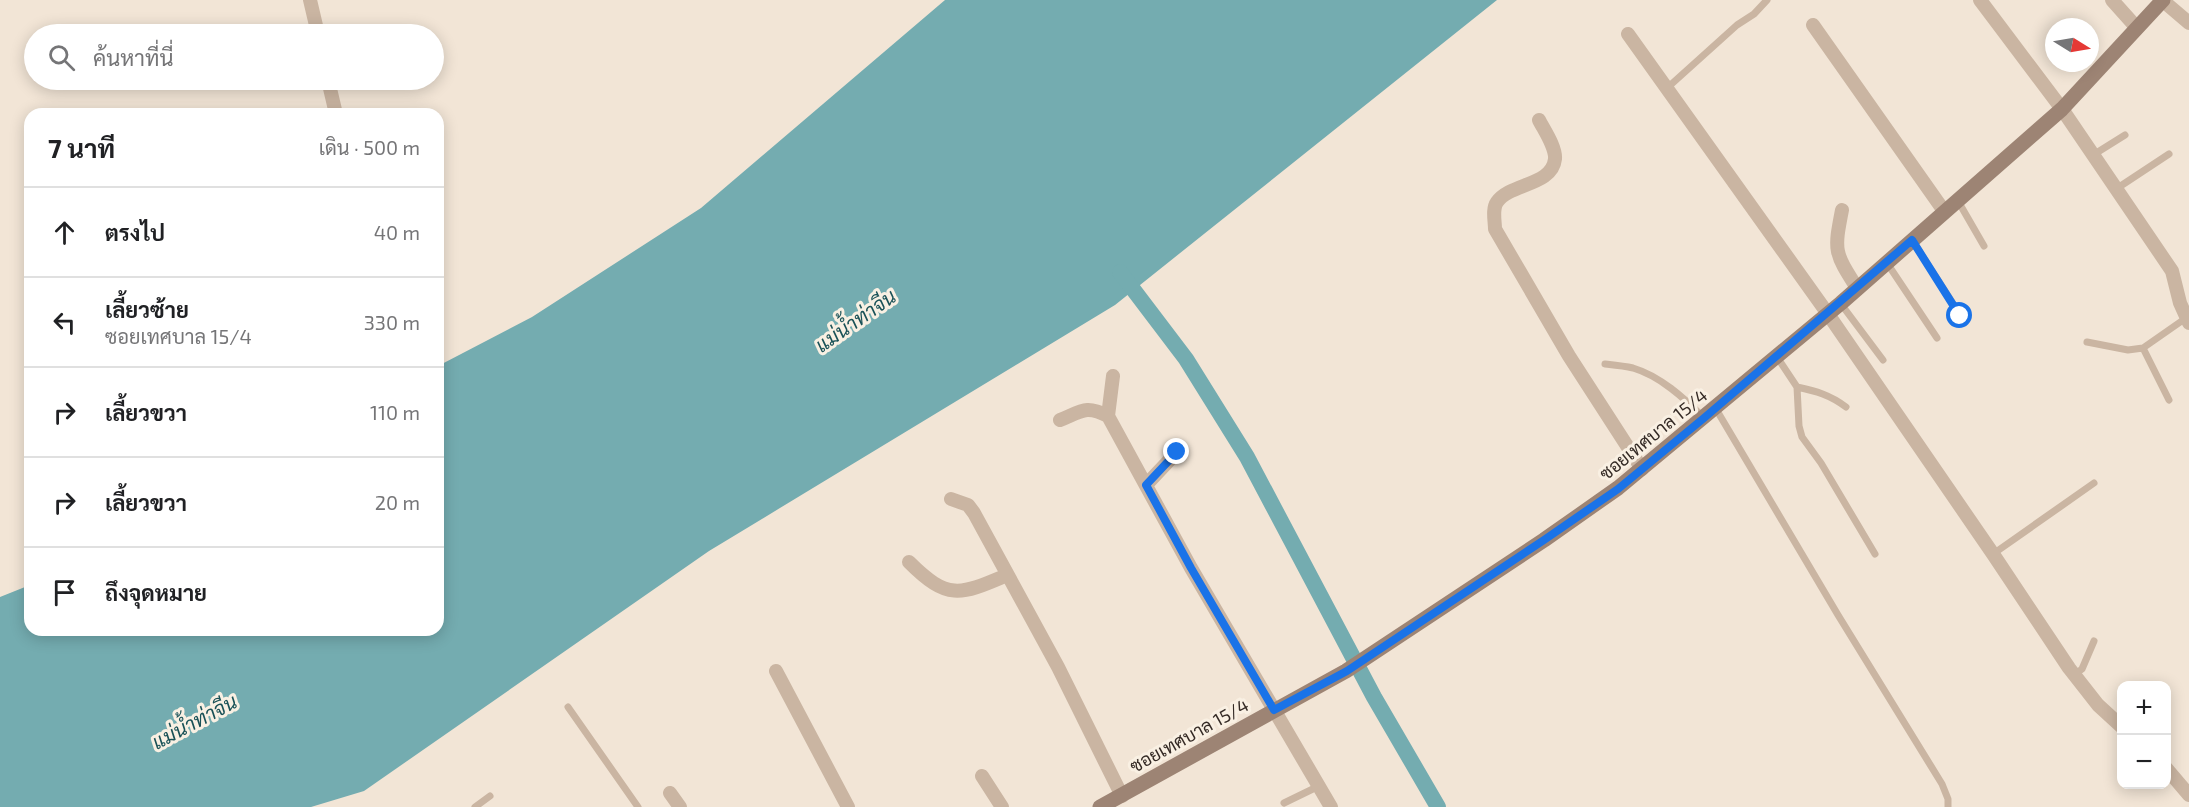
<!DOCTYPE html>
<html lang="th">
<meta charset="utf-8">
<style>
body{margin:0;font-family:"Exo 2",Sarabun,sans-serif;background:#f6f6f6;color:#202124}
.controls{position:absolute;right:18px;bottom:18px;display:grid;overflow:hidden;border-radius:12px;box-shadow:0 3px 15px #0003}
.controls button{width:54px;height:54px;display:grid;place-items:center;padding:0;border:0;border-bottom:2px solid #e0e0e0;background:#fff;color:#202124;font:30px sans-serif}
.compass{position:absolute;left:2045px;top:18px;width:54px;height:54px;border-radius:50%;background:#fff;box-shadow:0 3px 15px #0003;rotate:101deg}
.stop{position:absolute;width:18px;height:18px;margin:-14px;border:4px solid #1a73e8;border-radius:50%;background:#fff}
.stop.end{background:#1a73e8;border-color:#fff;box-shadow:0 2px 6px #0008}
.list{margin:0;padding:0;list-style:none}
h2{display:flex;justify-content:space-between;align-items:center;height:78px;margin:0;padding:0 24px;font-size:26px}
h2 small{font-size:20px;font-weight:400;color:#757577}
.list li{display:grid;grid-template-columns:39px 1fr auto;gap:18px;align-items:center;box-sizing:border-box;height:90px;padding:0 24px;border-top:2px solid #e0e0e0}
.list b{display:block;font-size:22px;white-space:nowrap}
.list p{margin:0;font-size:20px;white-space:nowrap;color:#757577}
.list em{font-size:20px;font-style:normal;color:#757577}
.icon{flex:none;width:33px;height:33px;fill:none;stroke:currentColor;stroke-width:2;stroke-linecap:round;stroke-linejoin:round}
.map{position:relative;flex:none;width:2189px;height:807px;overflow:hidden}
.search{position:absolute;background:#fff;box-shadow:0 3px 15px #0003;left:24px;top:24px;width:420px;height:66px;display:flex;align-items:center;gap:15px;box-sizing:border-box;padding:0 21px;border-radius:33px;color:#757577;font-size:22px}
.panel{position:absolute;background:#fff;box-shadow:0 3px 15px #0003;left:24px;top:108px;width:420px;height:528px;border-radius:18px}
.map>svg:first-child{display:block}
</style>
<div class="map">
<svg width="2189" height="807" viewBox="0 0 2189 807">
<rect width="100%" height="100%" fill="#f2e5d6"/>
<path fill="#74acb0" d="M945 0H1497L1115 305 709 551 364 791 311 807H0V597L30 585V630H438V366L532 317 701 208Z"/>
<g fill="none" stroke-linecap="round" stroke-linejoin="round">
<path stroke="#74acb0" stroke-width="16" d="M1120 272 1186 359 1247 457 1374 697 1438 807"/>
<path stroke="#cab5a2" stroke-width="7" d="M1666 89 1737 25 1754 14 1767 0
M2093 155 2125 135
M2116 189 2169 154
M1958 201 1984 246
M1912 240 1961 316
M1887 263 1937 338
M1841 304 1883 360
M2087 342 2128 350 2143 348 2186 318
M2143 348 2169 400
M1777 357 1797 387 1799 426 1802 437 1821 463 1875 554
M1605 364C1614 365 1624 366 1633 368 1660 376 1684 398 1703 417
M1797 387C1816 391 1830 395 1846 407
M1716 409 1838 615 1942 784 1948 799V807
M1993 554 2094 483
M2074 675 2082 669 2094 641
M568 707 638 807
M1284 803 1319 786
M475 807 490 796"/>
<path stroke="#cab5a2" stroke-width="14" d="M310 0 318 34
M1980 0 2062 109 2172 271 2180 303 2189 323
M2112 0 2137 28
M2162 0 2189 23
M1813 25 1944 211
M1628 34 1828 314 1993 554 2069 668 2098 705 2122 727
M328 80 336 114
M1539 120C1544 130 1556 147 1555 159 1552 186 1510 183 1497 202 1492 209 1495 221 1495 229L1569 356 1642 469
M1842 210C1834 251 1834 252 1857 288
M1113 376 1108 416 1191 568 1331 807
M1060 420C1082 411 1086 405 1108 416
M1146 485 1177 452
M951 499 968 505 974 513 1058 667 1122 796
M909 562C948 601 960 595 1007 575
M776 671 848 807
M2166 768 2189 795
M982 776 1002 807
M670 793 680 807"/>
<path stroke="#9d8474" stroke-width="15" d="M1100 807 1346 671 1544 540 1618 488 1841 303 2062 109 2163 0"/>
</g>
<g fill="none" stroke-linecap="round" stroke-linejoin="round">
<path stroke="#1a73e8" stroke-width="8" d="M1177 452 1146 485 1191 568 1274 710 1347 671 1544 540 1618 489 1704 418 1912 240 1960 316"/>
</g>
<g text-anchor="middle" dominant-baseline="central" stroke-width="6" stroke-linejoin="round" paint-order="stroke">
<g font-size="18" fill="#342a25" stroke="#f9f0e3">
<text transform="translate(1653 434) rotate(-39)">ซอยเทศบาล 15/4</text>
<text transform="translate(1189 735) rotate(-29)">ซอยเทศบาล 15/4</text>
</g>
<g font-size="20" font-style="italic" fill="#195157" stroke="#f9f0e3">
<text transform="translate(855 320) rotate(-35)">แม่น้ำท่าจีน</text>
<text transform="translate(194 721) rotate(-28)">แม่น้ำท่าจีน</text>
</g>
</g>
</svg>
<div class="controls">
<button>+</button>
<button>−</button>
</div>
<svg class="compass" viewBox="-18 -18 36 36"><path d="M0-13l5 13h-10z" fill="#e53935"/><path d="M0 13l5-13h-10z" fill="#757577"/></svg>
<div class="stop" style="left:1960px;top:316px"></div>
<div class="stop end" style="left:1177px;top:452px"></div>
<div class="search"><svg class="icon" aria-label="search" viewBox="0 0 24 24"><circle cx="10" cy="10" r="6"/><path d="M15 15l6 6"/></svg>ค้นหาที่นี่</div>
<section class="panel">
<h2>7 นาที<small>เดิน · 500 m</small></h2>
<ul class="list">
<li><svg class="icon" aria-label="ahead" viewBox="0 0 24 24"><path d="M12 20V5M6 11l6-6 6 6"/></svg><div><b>ตรงไป</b></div><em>40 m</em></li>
<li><svg class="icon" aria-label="left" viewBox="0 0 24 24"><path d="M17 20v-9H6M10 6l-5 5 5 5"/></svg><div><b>เลี้ยวซ้าย</b><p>ซอยเทศบาล 15/4</p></div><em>330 m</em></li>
<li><svg class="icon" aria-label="right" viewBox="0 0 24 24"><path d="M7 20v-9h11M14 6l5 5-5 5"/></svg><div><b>เลี้ยวขวา</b></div><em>110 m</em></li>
<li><svg class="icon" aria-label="right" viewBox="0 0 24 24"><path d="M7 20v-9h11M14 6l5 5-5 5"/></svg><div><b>เลี้ยวขวา</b></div><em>20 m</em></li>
<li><svg class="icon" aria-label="arrive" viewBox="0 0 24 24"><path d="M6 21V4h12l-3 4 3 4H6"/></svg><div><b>ถึงจุดหมาย</b></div></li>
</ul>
</section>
</div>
